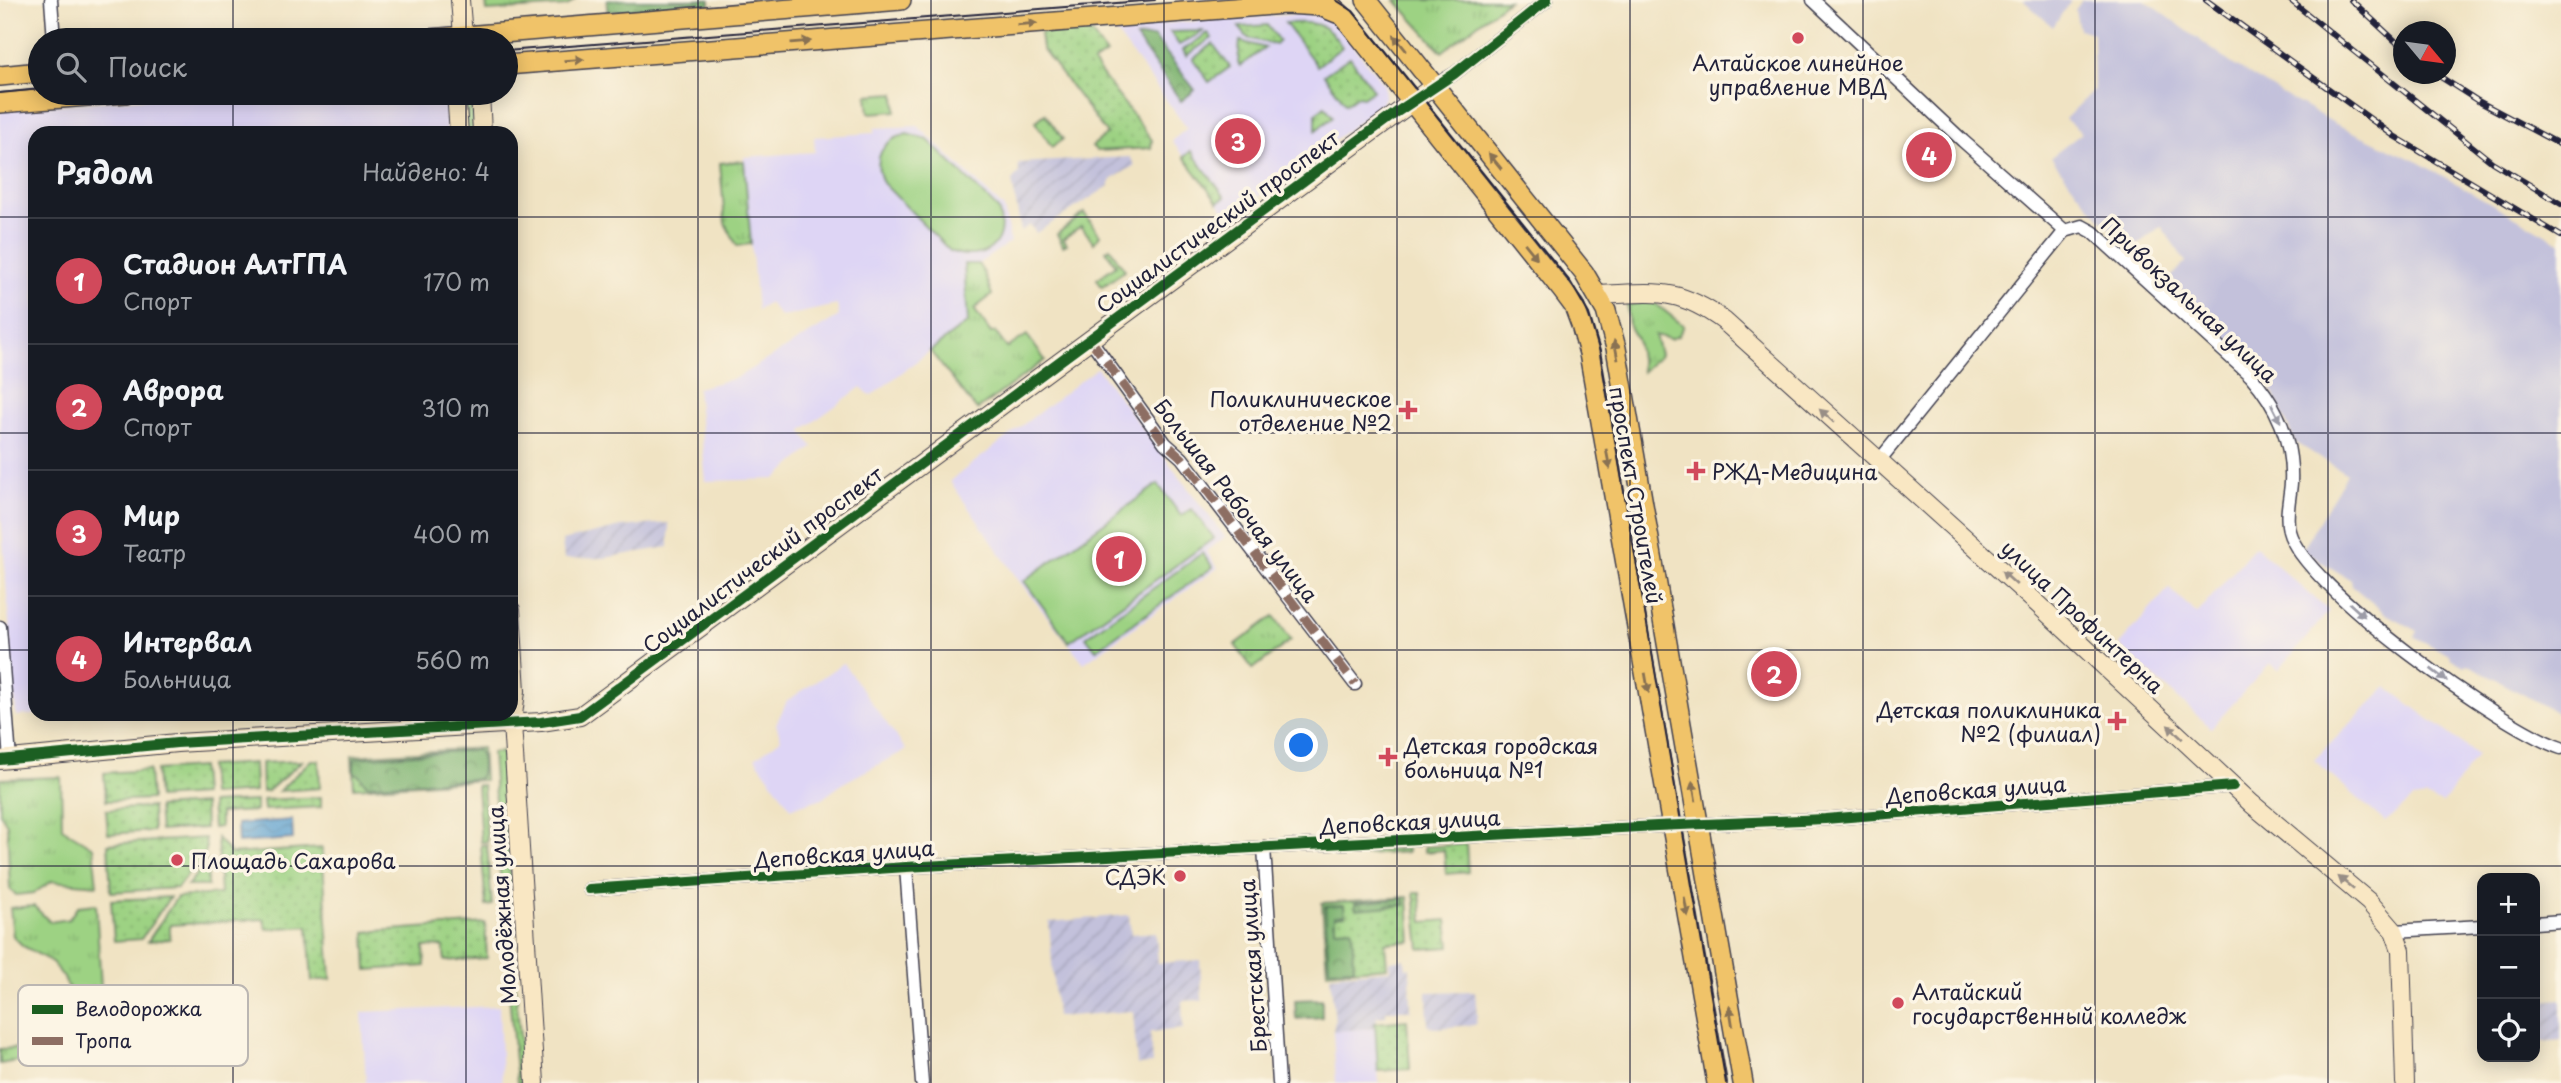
<!DOCTYPE html>
<html lang="ru">
<meta charset="utf-8">
<style>
body{margin:0;font-family:"Playpen Sans",sans-serif;background:#242831;color:#f1f3f6}
.controls{position:absolute;right:21px;bottom:21px;display:grid;overflow:hidden;border-radius:14px;box-shadow:0 4px 18px #0003}
.controls button{width:63px;height:63px;display:grid;place-items:center;padding:0;border:0;border-bottom:2px solid #363941;background:#171b24;color:#f1f3f6;font:35px sans-serif}
.compass{position:absolute;left:2393px;top:21px;width:63px;height:63px;border-radius:50%;background:#171b24;box-shadow:0 4px 18px #0003;rotate:119deg}
.you{position:absolute;left:1302px;top:746px;width:24px;height:24px;margin:-18px;border:5px solid #fff;border-radius:50%;background:#1a73e8;box-shadow:0 0 0 10px #1a73e833}
.badge{display:grid;place-items:center;width:46px;height:46px;border-radius:50%;background:#d1495b;color:#fff;font-size:23px;font-weight:700}
.pin{position:absolute;translate:-50% -50%;border:4px solid #fff;box-shadow:0 2px 7px #0006}
.list{margin:0;padding:0;list-style:none}
h2{display:flex;justify-content:space-between;align-items:center;height:91px;margin:0;padding:0 28px;font-size:30px}
h2 small{font-size:23px;font-weight:400;color:#9ea1a6}
.list li{display:grid;grid-template-columns:46px 1fr auto;gap:21px;align-items:center;box-sizing:border-box;height:126px;padding:0 28px;border-top:2px solid #363941}
.list b{display:block;font-size:26px;white-space:nowrap}
.list p{margin:0;font-size:23px;white-space:nowrap;color:#9ea1a6}
.list em{font-size:23px;font-style:normal;color:#9ea1a6}
.icon{flex:none;width:38px;height:38px;fill:none;stroke:currentColor;stroke-width:2;stroke-linecap:round;stroke-linejoin:round}
.map{position:relative;flex:none;width:2561px;height:1083px;overflow:hidden}
.search{position:absolute;background:#171b24;box-shadow:0 4px 18px #0003;left:28px;top:28px;width:490px;height:77px;display:flex;align-items:center;gap:18px;box-sizing:border-box;padding:0 24px;border-radius:38px;color:#9ea1a6;font-size:26px}
.panel{position:absolute;background:#171b24;box-shadow:0 4px 18px #0003;left:28px;top:126px;width:490px;height:595px;border-radius:21px}
.map>svg:first-child{display:block}
</style>
<div class="map">
<svg width="2561" height="1083" viewBox="0 0 2561 1083">
<defs>
<pattern id="industrial-furrows" width="10" height="10" patternUnits="userSpaceOnUse" patternTransform="scale(1.75)"><rect width="10" height="10" fill="#c3c1db"/><path d="M-1 1l2-2M0 10L10 0M9 11l2-2" fill="none" stroke="#a7a6bd"/></pattern>
<pattern id="grass-dots" width="8" height="8" patternUnits="userSpaceOnUse" patternTransform="scale(1.75)"><rect width="8" height="8" fill="#9dd283"/><path d="M2 2h.1M6 6h.1" fill="none" stroke="#87b472" stroke-width="1.8" stroke-linecap="round"/></pattern>
<pattern id="forest-crowns" width="20" height="18" patternUnits="userSpaceOnUse" patternTransform="scale(1.75)"><rect width="20" height="18" fill="#7eb471"/><path d="M2 6a3 3 0 1 1 6 0M12 15a3 3 0 1 1 6 0" fill="none" stroke="#67925e"/></pattern>
<pattern id="park-tufts" width="24" height="20" patternUnits="userSpaceOnUse" patternTransform="scale(1.75)"><rect width="24" height="20" fill="#9dd283"/><path d="M3 7l-1-3M5 7V3M7 7l1-3M15 17l-1-3M17 17v-4M19 17l1-3" fill="none" stroke="#87b472"/></pattern>
<pattern id="water-waves" width="16" height="10" patternUnits="userSpaceOnUse" patternTransform="scale(1.75)"><rect width="16" height="10" fill="#5ba0d0"/><path d="M0 5q4-4 8 0t8 0" fill="none" stroke="#4b82aa"/></pattern>
</defs>
<rect width="100%" height="100%" fill="#fcf5e5"/>
<filter id="ink" filterUnits="userSpaceOnUse"><feTurbulence type="fractalNoise" baseFrequency=".0143" numOctaves="2"/><feDisplacementMap in="SourceGraphic" scale="14" xChannelSelector="R" yChannelSelector="G"/><feConvolveMatrix kernelMatrix="1 2 1 2 8 2 1 2 1" color-interpolation-filters="sRGB"/></filter>
<filter id="wash" filterUnits="userSpaceOnUse"><feTurbulence type="fractalNoise" baseFrequency=".00686" numOctaves="4" result="noise"/><feDisplacementMap in="SourceGraphic" scale="28" xChannelSelector="R" yChannelSelector="G"/><feGaussianBlur stdDeviation="1.57" result="paint"/><feColorMatrix in="noise" values="0 0 0 0 0 0 0 0 0 0 0 0 0 0 0 0 0 1.4 0 .05"/><feComposite in="paint" operator="in"/></filter>
<g filter="url(#wash)">
<rect width="100%" height="100%" fill="#f0e3c3"/>
<path fill="#ded5f5" d="M1303 14 1324 17 1338 27 1384 84 1385 95 1381 105 1230 218 1172 141 1187 128 1112 27Z
M224 93H445L447 133H35V714H41L16 716 0 500V109Z
M918 126 1004 208 1010 242 978 264H964L968 322 871 396 861 387 801 431 813 447 775 479 706 481 697 388 736 378 839 316 837 305 781 317 769 303 757 310 744 157 815 152 814 137 875 133 874 128Z
M1097 368 1225 537 1206 551 1218 568 1084 663 1019 581 950 481Z
M2255 546 2329 611 2279 670 2270 663 2211 728 2119 645 2169 588 2197 614Z
M843 663 906 750 845 782 823 798 791 808 755 758 781 739 776 724 787 701Z
M2387 687 2477 755 2443 804 2426 797 2413 799 2385 822 2314 760Z
M499 1006 502 1083H366L362 1012Z
M1376 1028 1379 1083H1336L1333 1031Z"/>
<path fill="url(#industrial-furrows)" d="M1130 157 1135 165 1111 180 1109 186 1036 233 1030 225 1021 231 1012 181 1019 173 1018 163Z
M669 523V547L604 558 564 559 562 541 621 527Z
M1129 915 1131 934 1156 932 1158 963 1200 960 1202 1000 1182 1001 1183 1029 1150 1032 1152 1064 1137 1065 1133 1011 1056 1017 1049 922Z
M1405 959 1406 968H1410L1411 1010H1386V1016L1377 1017 1376 1028 1333 1031 1335 1021 1330 975 1390 970 1389 961Z
M1475 991 1477 1015 1475 1025 1435 1028 1428 1026 1427 992Z
M2561 999V1040L2542 1042 2539 1001Z"/>
<path fill="#c3c1db" d="M2023 0H2071L2053 27Z
M2082 0H2145L2232 64 2280 93 2336 124 2418 162 2561 243V715L2467 664 2464 666 2450 658 2451 656 2415 637 2418 631 2386 614 2352 586 2351 580 2302 550 2347 474 2295 442 2269 383 2170 278 2186 262 2161 226 2130 251 2079 194 2051 157 2082 133 2065 119 2094 90 2093 33 2079 29 2075 10Z"/>
<path fill="url(#grass-dots)" stroke="#607a5f" stroke-width="2" d="M1285 23C1314 22 1326 21 1342 47L1317 66Z
M1267 25 1279 41 1275 45 1248 38 1239 27Z
M1088 29 1106 54 1093 63 1152 140 1151 148 1097 151 1092 146 1107 134 1042 48 1040 33Z
M1204 31 1179 45 1170 32Z
M1208 33 1212 38 1186 56 1183 50Z
M1240 41 1265 48 1240 66 1238 63Z
M1213 44 1230 67 1209 82 1193 59Z
M1350 57 1373 90 1363 97 1357 96 1346 104 1324 75Z
M475 95 477 133H465L463 96Z
M1325 106 1333 117 1316 130V113Z
M1191 151 1225 197 1218 202 1184 157Z
M1084 213 1100 235 1094 243 1081 226 1063 239 1067 244 1063 246 1057 234Z
M1110 248 1125 270 1102 287 1097 279 1116 265 1106 251Z
M482 748 484 780 354 788 352 756Z
M502 752 512 903 502 904 492 753Z
M311 760H319L320 788 279 791Z
M302 761 268 791 262 792 261 763Z
M254 763 255 792 211 795 209 766Z
M201 767 203 795 158 798 156 770Z
M149 770 151 799 106 801 104 773Z
M477 785H483L487 842H481Z
M321 797V807L264 810 263 800Z
M256 801V811L220 813V827L213 828 211 803Z
M204 804 205 828 160 831 158 807Z
M152 807 153 831 108 834 106 810Z
M205 838 206 851 177 888 111 892 108 844Z
M217 838 231 854 322 848 331 979 312 981 308 926 266 929 264 919 170 925V939L148 941 177 897 220 894Z
M1466 844 1468 872 1446 874 1444 850 1424 852V847Z
M481 845H487L492 905 486 906Z
M1407 848V852L1336 857V853Z
M207 861 208 886H187Z
M1414 892H1420L1423 922 1447 920 1450 947 1420 949Z
M170 897 141 939 114 941 111 900Z
M1408 897 1411 941 1385 943 1387 967 1327 972 1322 903Z
M485 923 487 958 445 961 443 946 424 947 425 966 367 970 365 932Z
M515 981 524 1083H517L508 982Z
M1407 1020 1410 1069 1378 1071 1375 1023Z
M65 1046V1052L0 1064V1049Z"/>
<path fill="url(#forest-crowns)" stroke="#506b56" stroke-width="2" d="M607 0H710V5L607 12Z
M1154 37 1195 90 1181 101 1136 38Z
M477 750C483 755 483 770 480 777L477 779 370 785 366 784 359 775 354 773V760L357 758Z
M1404 898 1405 905 1356 909 1355 903Z
M1344 905 1345 915 1335 916V929L1352 928 1354 968 1329 969 1325 906Z
M1322 999V1017L1296 1019 1295 1000Z"/>
<path fill="url(#park-tufts)" stroke="#607a5f" stroke-width="2" d="M486 0H574L567 6 487 11Z
M1395 0H1508L1442 52Z
M895 93 896 111 869 113 867 95Z
M1045 114 1063 139 1052 147 1035 122Z
M744 161 751 244 737 246 725 223 720 163Z
M964 264H978L984 273 992 295 974 309 991 333 995 332 1007 348 1027 335 1045 360 977 410 930 351 968 322Z
M1652 301 1684 326 1678 336 1670 339 1655 335 1660 355 1642 372 1637 339 1629 325 1627 305Z
M1274 616 1291 640 1253 669 1235 645Z
M61 777 62 828 93 847 97 885 52 881 34 893 16 895 10 889 7 824 0 813V779Z
M96 904 104 1038 79 1011 64 978 52 962 23 946 13 936 10 908 34 906 50 922 69 919 78 906Z"/>
<path fill="#9dd283" stroke="#607a5f" stroke-width="2" d="M907 134 928 140 998 209C1010 245 982 264 950 251L883 183C872 158 881 141 907 134Z
M1158 484 1181 516 1192 509 1214 538 1069 642 1024 581Z
M1202 553 1213 567 1096 650 1086 637Z"/>
<path fill="url(#water-waves)" stroke="#3e6186" stroke-width="2" d="M292 820 293 839 238 843 237 824Z"/>
</g>
<g filter="url(#ink)">
<g fill="none" stroke-linecap="round" stroke-linejoin="round">
<defs>
<path id="street" d="M51 0 54 40
M1813 0 1963 141 2065 231
M1434 86 1454 74 1547 0
M2065 231 2082 226 2093 232 2251 376C2278 407 2293 441 2291 483 2290 498 2285 515 2289 531 2302 586 2504 729 2561 748
M1090 339 1165 443 1182 458 1355 684
M1878 462 2065 231
M0 627 10 760
M1264 847 1279 1083
M906 867 922 1083
M589 889 906 867 1657 826 1825 819 2233 786
M2535 923 2561 921
M2394 931 2482 926"/>
<path id="secondary" d="M459 40 463 36 460 0
M456 93 459 133
M480 93 482 133
M1599 295C1654 293 1677 286 1724 321L2039 605 2252 804 2369 902 2394 931 2401 950 2405 1083
M511 610 516 691 512 723 535 1083
M0 760 177 743 541 722 580 716 1434 86"/>
<path id="primary" d="M1325 0 1345 18 1562 290 1574 306 1581 325 1589 353 1717 1083
M1366 0 1584 273 1606 311 1616 348 1743 1083
M417 40 901 0
M506 65 1285 4 1320 6 1337 13
M0 76 40 72
M0 103 125 93"/>
</defs>
<use href="#street" stroke="#413f4f" stroke-width="15"/>
<use href="#secondary" stroke="#413f4f" stroke-width="20"/>
<use href="#primary" stroke="#413f4f" stroke-width="22"/>
<use href="#street" stroke="#fff" stroke-width="12"/>
<use href="#secondary" stroke="#f9e7c3" stroke-width="18"/>
<use href="#primary" stroke="#f0c369" stroke-width="19"/>
<path stroke="#22223b" stroke-width="2" d="M1336 0 1353 11 1571 283 1589 314 1600 351 1726 1083
M506 51 1155 0
M0 93 40 89"/>
<defs>
<path id="rail" d="M2206 0 2394 136 2561 236
M2290 0 2492 162 2561 204
M2351 0 2404 49
M2436 74 2478 101 2561 145"/>
</defs>
<use href="#rail" stroke="#22223b" stroke-width="6"/>
<use href="#rail" stroke="#fcf5e5" stroke-width="3.5" stroke-dasharray="10" stroke-linecap="butt"/>
<path stroke="#8d6e63" stroke-width="9" stroke-dasharray="18 9" stroke-linecap="butt" d="M1090 339 1165 443 1182 458 1355 684"/>
<defs>
<path id="cycleway" d="M0 760 177 743 541 722 580 716 1397 112 1454 74 1547 0
M589 889 906 867 1657 826 1825 819 2233 786"/>
</defs>
<use href="#cycleway" stroke="#fcf5e5" stroke-width="15"/>
<use href="#cycleway" stroke="#1b5e20" stroke-width="10"/>
</g>
<defs><path id="oneway-solid" d="M-6-.8H1V-3.2L6.5 0L1 3.2V.8H-6Z" transform="scale(1.75)"/></defs>
<g fill="#897252">
<use href="#oneway-solid" transform="translate(1027 24) rotate(-4)"/>
<use href="#oneway-solid" transform="translate(801 42) rotate(-5)"/>
<use href="#oneway-solid" transform="translate(1400 43) rotate(-129)"/>
<use href="#oneway-solid" transform="translate(574 60) rotate(-4)"/>
<use href="#oneway-solid" transform="translate(1495 161) rotate(-129)"/>
<use href="#oneway-solid" transform="translate(1531 251) rotate(51)"/>
<use href="#oneway-solid" transform="translate(1616 350) rotate(-101)"/>
<use href="#oneway-solid" transform="translate(1608 459) rotate(79)"/>
<use href="#oneway-solid" transform="translate(1647 683) rotate(80)"/>
<use href="#oneway-solid" transform="translate(1694 791) rotate(-100)"/>
<use href="#oneway-solid" transform="translate(1686 907) rotate(80)"/>
<use href="#oneway-solid" transform="translate(1731 1016) rotate(-99)"/>
</g>
<g fill="#9c9ca7">
<use href="#oneway-solid" transform="translate(2276 413) rotate(63)"/>
<use href="#oneway-solid" transform="translate(2357 610) rotate(42)"/>
<use href="#oneway-solid" transform="translate(2439 675) rotate(37)"/>
</g>
<g fill="#988e86">
<use href="#oneway-solid" transform="translate(1827 416) rotate(-138)"/>
<use href="#oneway-solid" transform="translate(2009 578) rotate(-138)"/>
<use href="#oneway-solid" transform="translate(2175 732) rotate(-137)"/>
<use href="#oneway-solid" transform="translate(2346 883) rotate(-140)"/>
</g>
</g>
<path fill="none" stroke="#22223b" stroke-width="2" stroke-opacity="0.55" d="M233 0V40M466 0V40M698 0V1083M931 0V1083M1164 0V1083M1397 0V1083M1630 0V1083M1863 0V1083M2095 0V1083M2328 0V1083M233 93V133M466 93V133M0 217H35M511 217H2561M0 433H35M511 433H2561M0 650H35M511 650H2561M233 714V1083M466 714V1083M0 866H2561"/>
<g fill="#d1495b" stroke="#fcf5e5" stroke-width="2.5">
<circle cx="1798" cy="38" r="7"/>
<path d="M1404.5 399.5h7v7h7v7h-7v7h-7v-7h-7v-7h7z"/>
<path d="M1692.5 460.5h7v7h7v7h-7v7h-7v-7h-7v-7h7z"/>
<path d="M2113.5 710.5h7v7h7v7h-7v7h-7v-7h-7v-7h7z"/>
<path d="M1384.5 746.5h7v7h7v7h-7v7h-7v-7h-7v-7h7z"/>
<circle cx="177" cy="860" r="7"/>
<circle cx="1180" cy="876" r="7"/>
<circle cx="1898" cy="1003" r="7"/>
</g>
<g text-anchor="middle" dominant-baseline="central" stroke-width="7" stroke-linejoin="round" paint-order="stroke">
<g font-size="21" fill="#22223b" stroke="#fcf5e5" text-anchor="start">
<text x="1798" y="62" text-anchor="middle">Алтайское линейное<tspan x="1798" dy="24">управление МВД</tspan></text>
<text x="1392" y="398" text-anchor="end">Поликлиническое<tspan x="1392" dy="24">отделение №2</tspan></text>
<text x="1712" y="471">РЖД-Медицина</text>
<text x="2101" y="709" text-anchor="end">Детская поликлиника<tspan x="2101" dy="24">№2 (филиал)</tspan></text>
<text x="1404" y="745">Детская городская<tspan x="1404" dy="24">больница №1</tspan></text>
<text x="191" y="860">Площадь Сахарова</text>
<text x="1166" y="876" text-anchor="end">СДЭК</text>
<text x="1912" y="991">Алтайский<tspan x="1912" dy="24">государственный колледж</tspan></text>
</g>
<g font-size="21" fill="#22223b" stroke="#fcf5e5">
<text transform="translate(1217 221) rotate(-36)">Социалистический проспект</text>
<text transform="translate(2190 299) rotate(43)">Привокзальная улица</text>
<text transform="translate(1637 495) rotate(80)">проспект Строителей</text>
<text transform="translate(1237 500) rotate(52)">Большая Рабочая улица</text>
<text transform="translate(762 559) rotate(-37)">Социалистический проспект</text>
<text transform="translate(2083 616) rotate(43)">улица Профинтерна</text>
<text transform="translate(1976 789) rotate(-4)">Деповская улица</text>
<text transform="translate(1410 821) rotate(-3)">Деповская улица</text>
<text transform="translate(844 853) rotate(-4)">Деповская улица</text>
<text transform="translate(501 905) rotate(-94)">Молодёжная улица</text>
<text transform="translate(1252 966) rotate(-94)">Брестская улица</text>
</g>
</g>
<rect x="18" y="985" width="230" height="81" rx="10" fill="#fcf5e5" stroke="#bbb6b2" stroke-width="2"/>
<rect x="32" y="1005" width="31" height="9" fill="#1b5e20"/>
<rect x="32" y="1037" width="31" height="8" fill="#8d6e63"/>
<g font-size="19" fill="#22223b">
<text x="75" y="1016">Велодорожка</text>
<text x="75" y="1048">Тропа</text>
</g>
</svg>
<div class="controls">
<button>+</button>
<button>−</button>
<button><svg class="icon" aria-label="locate" viewBox="0 0 24 24"><circle cx="12" cy="12" r="6"/><path d="M12 2v4M12 18v4M2 12h4M18 12h4"/></svg></button>
</div>
<svg class="compass" viewBox="-18 -18 36 36"><path d="M0-13l5 13h-10z" fill="#e53935"/><path d="M0 13l5-13h-10z" fill="#9ea1a6"/></svg>
<div class="you"></div>
<div class="pin badge" style="left:1119px;top:559px">1</div>
<div class="pin badge" style="left:1774px;top:674px">2</div>
<div class="pin badge" style="left:1238px;top:141px">3</div>
<div class="pin badge" style="left:1929px;top:155px">4</div>
<div class="search"><svg class="icon" aria-label="search" viewBox="0 0 24 24"><circle cx="10" cy="10" r="6"/><path d="M15 15l6 6"/></svg>Поиск</div>
<section class="panel">
<h2>Рядом<small>Найдено: 4</small></h2>
<ul class="list">
<li><span class="badge">1</span><div><b>Стадион АлтГПА</b><p>Спорт</p></div><em>170 m</em></li>
<li><span class="badge">2</span><div><b>Аврора</b><p>Спорт</p></div><em>310 m</em></li>
<li><span class="badge">3</span><div><b>Мир</b><p>Театр</p></div><em>400 m</em></li>
<li><span class="badge">4</span><div><b>Интервал</b><p>Больница</p></div><em>560 m</em></li>
</ul>
</section>
</div>
